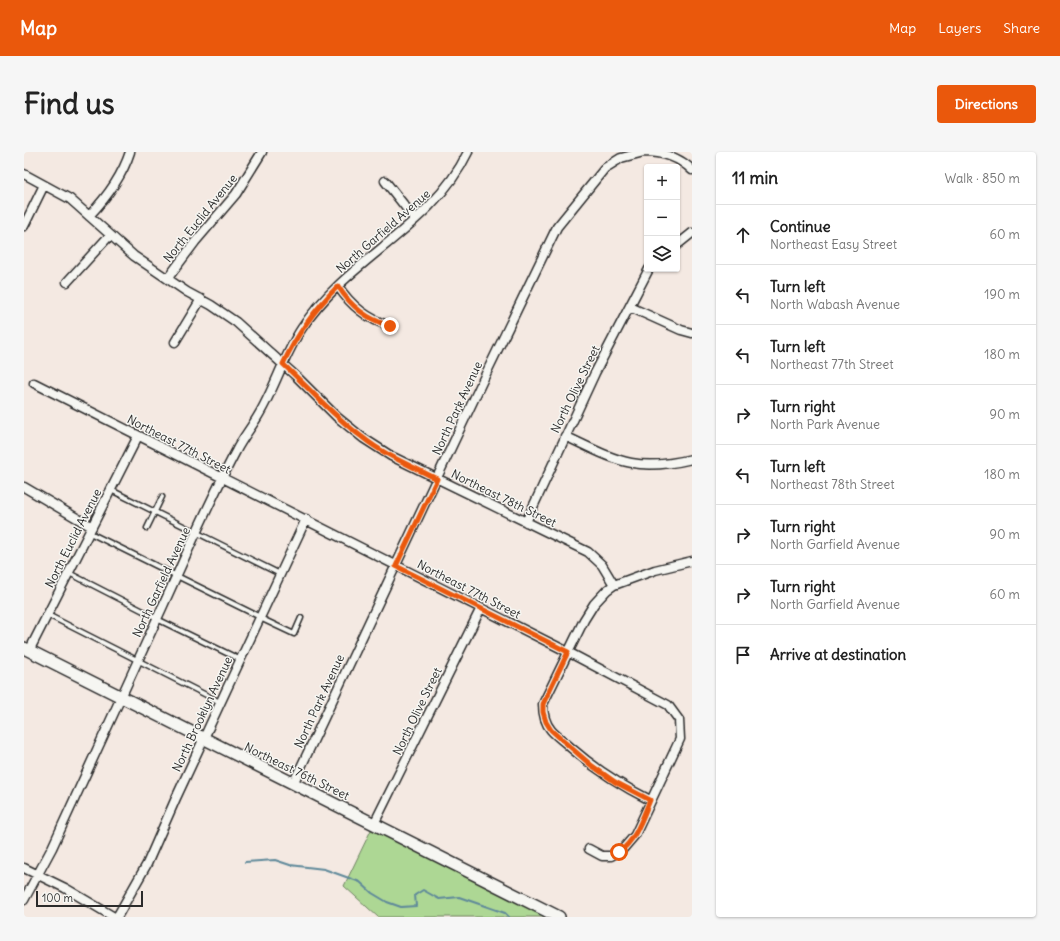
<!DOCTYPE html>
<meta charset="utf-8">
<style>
body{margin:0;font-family:Delius,sans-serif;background:#f6f6f6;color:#222}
.controls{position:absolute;right:12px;top:12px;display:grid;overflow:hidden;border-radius:4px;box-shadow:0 1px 3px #0004}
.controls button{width:36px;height:36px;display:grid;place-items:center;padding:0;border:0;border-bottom:1px solid #e0e0e0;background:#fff;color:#222;font:20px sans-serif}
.scale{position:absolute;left:12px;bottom:10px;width:107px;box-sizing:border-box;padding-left:4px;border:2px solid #2b2b2b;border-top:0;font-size:11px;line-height:14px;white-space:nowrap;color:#2b2b2b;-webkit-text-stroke:3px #f6f6f2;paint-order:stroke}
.stop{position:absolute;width:12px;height:12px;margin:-9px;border:3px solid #ea580c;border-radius:50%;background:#fff}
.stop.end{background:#ea580c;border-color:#fff;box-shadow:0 1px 4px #0008}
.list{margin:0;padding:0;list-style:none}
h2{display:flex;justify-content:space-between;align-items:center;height:52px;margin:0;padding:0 16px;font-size:17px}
h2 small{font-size:13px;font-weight:400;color:#767676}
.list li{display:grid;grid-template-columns:26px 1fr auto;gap:12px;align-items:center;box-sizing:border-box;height:60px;padding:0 16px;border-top:1px solid #e0e0e0}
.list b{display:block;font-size:15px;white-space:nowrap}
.list p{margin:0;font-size:13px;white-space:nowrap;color:#767676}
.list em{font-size:13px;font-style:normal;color:#767676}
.icon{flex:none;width:22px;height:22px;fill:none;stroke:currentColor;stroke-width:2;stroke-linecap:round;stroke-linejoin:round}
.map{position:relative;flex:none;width:668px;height:765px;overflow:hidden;border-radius:4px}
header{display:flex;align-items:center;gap:24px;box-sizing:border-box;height:56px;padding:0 20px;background:#ea580c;color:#fff}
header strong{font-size:19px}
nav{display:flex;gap:22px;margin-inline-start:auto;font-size:14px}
.intro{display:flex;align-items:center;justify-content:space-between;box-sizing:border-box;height:96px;padding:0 24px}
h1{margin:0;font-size:28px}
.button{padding:10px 18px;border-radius:4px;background:#ea580c;color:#fff;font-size:14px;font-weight:700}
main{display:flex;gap:24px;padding:0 24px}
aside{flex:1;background:#fff;border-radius:4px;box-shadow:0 1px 3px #0004}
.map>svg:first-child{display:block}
</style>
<header>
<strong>Map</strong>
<nav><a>Map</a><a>Layers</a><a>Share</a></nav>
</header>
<div class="intro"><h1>Find us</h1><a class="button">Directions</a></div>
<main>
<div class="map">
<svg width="668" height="765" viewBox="0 0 668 765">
<rect width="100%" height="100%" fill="#f4e9e2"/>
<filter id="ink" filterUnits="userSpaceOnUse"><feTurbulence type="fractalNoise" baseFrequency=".025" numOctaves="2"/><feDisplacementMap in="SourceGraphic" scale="8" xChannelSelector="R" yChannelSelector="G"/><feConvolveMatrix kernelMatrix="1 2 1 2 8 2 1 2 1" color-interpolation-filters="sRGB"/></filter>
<g filter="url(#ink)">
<path fill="#add794" stroke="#6c8160" d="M348 676 524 765H354L320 734Z"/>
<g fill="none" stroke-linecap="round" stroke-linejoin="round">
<path stroke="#5f899a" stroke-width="2" d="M221 710 251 708 266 713 300 717 336 730 348 741 363 750 377 755 392 754 391 743 399 738 415 747 435 745 481 761 485 765"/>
<defs>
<path id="lane" d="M87 338 256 422
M123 376 138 345
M66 381 236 465
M45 421 133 466
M24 463 196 550
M236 466 270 482 277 466
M133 467 217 508"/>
<path id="street" d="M620 0C638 0 655 5 668 18
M0 22 46 47 110 104 163 140 187 153 212 170 273 225 313 265 339 286 367 304 564 400 578 413 590 433
M361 29 391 67
M65 64C83 45 98 25 106 0
M0 74 20 33
M653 93 668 81
M144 126 171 90 212 42 238 0
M43 130 86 83
M314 134C327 154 343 167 366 174
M606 155 657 178 668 181
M151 190 177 147
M10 231 544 500 644 553 655 568 656 587 611 683 599 697 587 704H578L565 697
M541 284C592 308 610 321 668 307
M0 335 68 375
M502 370 571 221 625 117
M5 499 114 284
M269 632 458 230 533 75 581 16 597 6 620 0
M626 648C596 633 571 617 546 595 540 589 532 584 527 578 521 571 519 561 519 552L560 468 570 452 583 438 590 433 631 418 668 409
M350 672 457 456
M0 716 41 736 90 765
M0 748 28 696C65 616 101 536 138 456 162 403 185 350 212 299 218 287 227 276 234 264 251 236 260 203 278 176 324 106 408 76 444 0
M93 765 123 712 152 646 282 367"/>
<path id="secondary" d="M0 496 535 765"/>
</defs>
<use href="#lane" stroke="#2b2b2b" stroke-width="7"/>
<use href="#street" stroke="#2b2b2b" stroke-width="11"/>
<use href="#secondary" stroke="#2b2b2b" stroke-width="14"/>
<use href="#lane" stroke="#f6f6f2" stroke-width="4"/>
<use href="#street" stroke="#f6f6f2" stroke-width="8"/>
<use href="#secondary" stroke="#f6f6f2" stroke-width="11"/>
</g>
</g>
<g fill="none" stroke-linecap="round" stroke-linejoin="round" filter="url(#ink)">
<path stroke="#ea580c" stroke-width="5" d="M366 174C343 167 327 155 314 134 290 158 273 182 259 212 286 237 309 264 338 285 360 303 388 314 413 327L372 414 544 500 519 552V560L522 570 527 578 537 587 567 613 591 630 626 648C618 667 612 688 595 700"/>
</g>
<g text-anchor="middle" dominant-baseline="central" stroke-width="3" stroke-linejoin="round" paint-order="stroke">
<g font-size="12" fill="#2b2b2b" stroke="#f6f6f2">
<text transform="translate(176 66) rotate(-51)">North Euclid Avenue</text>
<text transform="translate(359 79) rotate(-41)">North Garfield Avenue</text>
<text transform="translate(551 237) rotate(-64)">North Olive Street</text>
<text transform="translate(433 256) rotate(-65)">North Park Avenue</text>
<text transform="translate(155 292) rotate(27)">Northeast 77th Street</text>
<text transform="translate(480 346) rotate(26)">Northeast 78th Street</text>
<text transform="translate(49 386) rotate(-63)">North Euclid Avenue</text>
<text transform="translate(137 430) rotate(-65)">North Garfield Avenue</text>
<text transform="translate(445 437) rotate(27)">Northeast 77th Street</text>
<text transform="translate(295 549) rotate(-65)">North Park Avenue</text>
<text transform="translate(393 559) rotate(-64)">North Olive Street</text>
<text transform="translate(178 562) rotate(-65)">North Brooklyn Avenue</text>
<text transform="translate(273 619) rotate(26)">Northeast 76th Street</text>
</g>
</g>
</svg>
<div class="controls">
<button>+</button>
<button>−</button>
<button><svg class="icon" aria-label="layers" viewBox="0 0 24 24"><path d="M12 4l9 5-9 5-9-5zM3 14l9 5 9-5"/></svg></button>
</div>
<div class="scale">100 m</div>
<div class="stop" style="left:595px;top:700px"></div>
<div class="stop end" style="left:366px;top:174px"></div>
</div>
<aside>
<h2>11 min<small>Walk · 850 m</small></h2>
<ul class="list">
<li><svg class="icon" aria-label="ahead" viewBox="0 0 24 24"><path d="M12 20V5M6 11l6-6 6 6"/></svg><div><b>Continue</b><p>Northeast Easy Street</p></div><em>60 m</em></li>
<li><svg class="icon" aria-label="left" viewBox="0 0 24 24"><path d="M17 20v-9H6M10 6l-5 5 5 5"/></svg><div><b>Turn left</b><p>North Wabash Avenue</p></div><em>190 m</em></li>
<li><svg class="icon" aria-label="left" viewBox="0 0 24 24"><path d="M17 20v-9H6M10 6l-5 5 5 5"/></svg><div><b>Turn left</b><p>Northeast 77th Street</p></div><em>180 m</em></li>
<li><svg class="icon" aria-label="right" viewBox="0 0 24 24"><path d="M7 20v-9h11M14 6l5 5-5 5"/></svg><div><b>Turn right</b><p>North Park Avenue</p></div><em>90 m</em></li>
<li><svg class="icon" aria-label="left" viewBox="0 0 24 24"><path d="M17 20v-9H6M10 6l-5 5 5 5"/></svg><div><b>Turn left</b><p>Northeast 78th Street</p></div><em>180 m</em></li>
<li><svg class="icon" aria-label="right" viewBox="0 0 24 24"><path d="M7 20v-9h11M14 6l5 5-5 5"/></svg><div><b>Turn right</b><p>North Garfield Avenue</p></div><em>90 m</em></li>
<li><svg class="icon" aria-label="right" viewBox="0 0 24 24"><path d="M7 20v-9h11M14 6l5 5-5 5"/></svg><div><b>Turn right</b><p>North Garfield Avenue</p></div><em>60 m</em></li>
<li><svg class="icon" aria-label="arrive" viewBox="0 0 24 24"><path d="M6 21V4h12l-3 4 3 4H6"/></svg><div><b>Arrive at destination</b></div></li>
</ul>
</aside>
</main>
